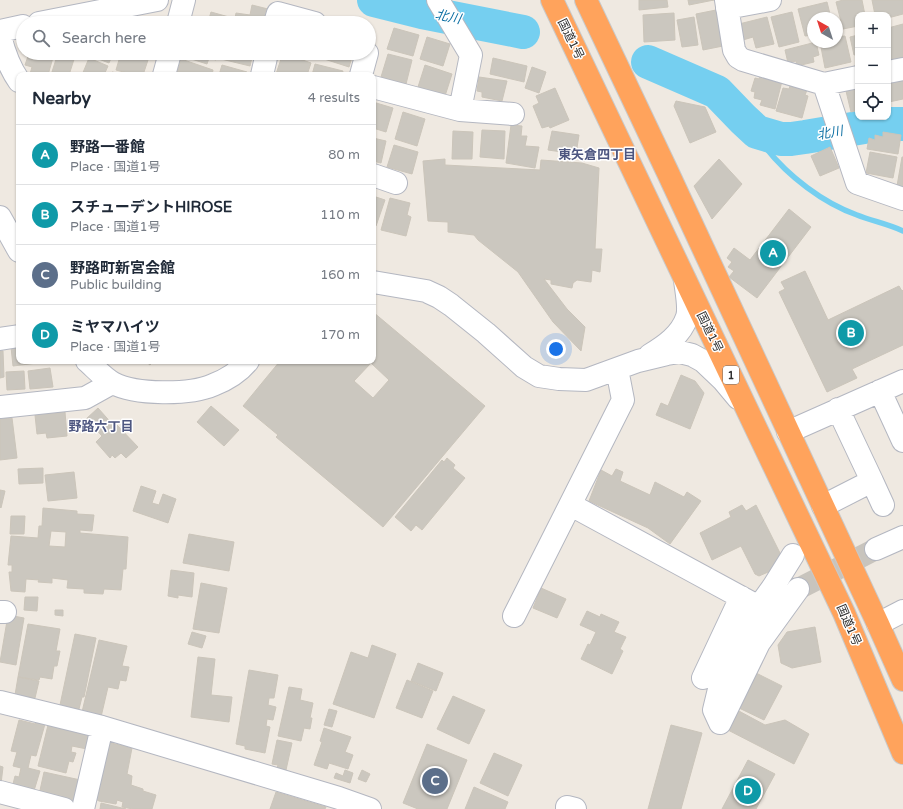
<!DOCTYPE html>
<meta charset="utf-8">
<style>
body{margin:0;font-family:"Varela Round","Noto Sans JP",sans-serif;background:#f2f2f3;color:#1f2937}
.controls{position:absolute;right:12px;top:12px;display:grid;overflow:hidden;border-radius:8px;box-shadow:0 1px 3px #0004}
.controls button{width:36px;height:36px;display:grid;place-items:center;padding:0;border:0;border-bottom:1px solid #e0e1e3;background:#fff;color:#1f2937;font:20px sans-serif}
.compass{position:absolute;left:807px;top:12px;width:36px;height:36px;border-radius:50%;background:#fff;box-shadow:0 1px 3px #0004;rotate:321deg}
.you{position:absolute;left:556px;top:349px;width:14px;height:14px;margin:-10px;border:3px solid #fff;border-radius:50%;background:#1a73e8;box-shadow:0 0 0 6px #1a73e833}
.badge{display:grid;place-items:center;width:26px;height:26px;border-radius:50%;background:#1a73e8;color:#fff;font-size:13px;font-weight:700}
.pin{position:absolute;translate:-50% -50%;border:2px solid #fff;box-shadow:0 1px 4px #0006}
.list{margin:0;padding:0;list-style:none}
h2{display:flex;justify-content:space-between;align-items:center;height:52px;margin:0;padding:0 16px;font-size:17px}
h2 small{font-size:13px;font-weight:400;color:#747a83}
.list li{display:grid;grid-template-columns:26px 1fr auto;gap:12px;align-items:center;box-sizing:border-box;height:60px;padding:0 16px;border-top:1px solid #e0e1e3}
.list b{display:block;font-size:15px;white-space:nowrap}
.list p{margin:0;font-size:13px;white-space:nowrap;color:#747a83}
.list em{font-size:13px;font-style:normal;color:#747a83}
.icon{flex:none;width:22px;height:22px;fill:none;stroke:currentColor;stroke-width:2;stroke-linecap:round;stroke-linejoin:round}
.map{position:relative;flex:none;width:903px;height:809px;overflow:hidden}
.search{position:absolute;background:#fff;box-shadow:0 1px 3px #0004;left:16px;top:16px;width:360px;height:44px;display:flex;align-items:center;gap:10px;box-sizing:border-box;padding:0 14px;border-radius:22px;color:#747a83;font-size:15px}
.panel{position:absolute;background:#fff;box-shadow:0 1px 3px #0004;left:16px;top:72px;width:360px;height:292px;border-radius:8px}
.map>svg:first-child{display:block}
</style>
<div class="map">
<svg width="903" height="809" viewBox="0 0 903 809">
<rect width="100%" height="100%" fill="#efe9e1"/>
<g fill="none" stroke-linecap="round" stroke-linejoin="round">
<path stroke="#75cff0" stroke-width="5.5" d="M757 132C760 137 762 144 766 148 788 176 823 203 857 215 872 221 888 224 903 231"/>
<path stroke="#75cff0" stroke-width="34" d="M374 0 422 12 523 32
M648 62 717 92 743 119 757 132 781 139H791L805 137 882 124H903"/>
</g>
<path fill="#cbc7bf" stroke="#cbc5ba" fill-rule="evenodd" d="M639 0H667L668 7 639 10Z
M688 0H714L689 5Z
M843 0H862L865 15H858V26L843 29 836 2Z
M872 0H903V14L888 18V15H875Z
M827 2 831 18H813V35L805 36 798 9Z
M252 5 268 9 264 23H234L236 13 250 15Z
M716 10 723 46 703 50 696 14Z
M211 12 229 17 227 23H193L194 18 208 22Z
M792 12 799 42 779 47 771 17Z
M674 13 675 40 644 42 643 15Z
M694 17 698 45 682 47 677 20Z
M767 17 774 44 756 48 753 37 743 40 739 24Z
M903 24V57L889 61 888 55V28Z
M394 28 419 35 413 56 387 49Z
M858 35V54L854 55 850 37Z
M845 36 851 62 825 68 820 42H837V37Z
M427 37 450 44 443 66 420 59Z
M816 42 819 55 813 57 814 62 797 66 796 61 788 63 785 50Z
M29 53 54 54 48 75 30 74 32 67 25 65Z
M58 53H76L69 75H51Z
M83 53H113L109 63Z
M121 53H136L149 57 143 75H135L116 70Z
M183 53H217L216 60 209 58 207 64 182 56Z
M222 53H253L250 66 221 59Z
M283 53 311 63 307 75H280L276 74Z
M291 53H310L309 58Z
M320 53H350L353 54 349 67 318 57Z
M388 54 412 60 406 84 381 77Z
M89 58 108 66 104 75H82Z
M493 58 527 66 524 82 490 74Z
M181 59 213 70 212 75H181L177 73Z
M315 64 343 71 342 75H312Z
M222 65 247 72 246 75H219Z
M425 65 452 74 445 96 418 87Z
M532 67 546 72 539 93 525 88Z
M112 72 125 75H111Z
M760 75 782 81 775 109 760 105 762 100 754 98 755 92 751 91 755 78 759 79Z
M479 77 507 81 502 101 482 97V92L477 91Z
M903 79V99L889 102 888 82Z
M790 86 807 90 805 95 808 96 802 118 776 111 783 88 789 89Z
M555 88 569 120 550 128 549 126 542 128 533 106 539 103 536 96Z
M858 88V110L851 112 846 91Z
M676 101 705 107 716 132 690 143 674 106Z
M373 102 393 108 386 132 373 128Z
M403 112 425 119 417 146 395 139Z
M511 125 522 126 521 136H527L525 146 539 147 535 168 506 163Z
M482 130 505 131 504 159 480 157Z
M453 131 473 132 472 159H452Z
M552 131 579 135 576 154 548 150Z
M883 132 901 135 898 154 867 149 869 138 875 140V135L883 137Z
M373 138 386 141 381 163 373 161Z
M394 145 418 152 412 174 387 167Z
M830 147 839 168 820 176 811 156Z
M870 152 897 157 893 178 866 173Z
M902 157H903V187L897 186Z
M445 159V165L540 170 541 160 582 163 599 168 595 249H602L600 272 592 270 591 282 577 280 573 283 572 288 551 284V280L544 279 567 309 585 327 581 351 553 322 518 272 478 240 474 235 448 232V222L428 221 423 161Z
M719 159 742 184 712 219 694 186Z
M373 196 385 200 376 226 373 224Z
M390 198 410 203 407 215 411 217 406 236 381 230Z
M789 209 811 227 757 298 729 277 734 271 728 267 732 262 727 258 734 248 750 260Z
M805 271 828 320 899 286 902 291 903 290V345L852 369 857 378 827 392 779 292 785 289 781 282Z
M373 312 485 406 383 527 276 437 278 435 243 406 280 361H373ZM371 363 389 380 373 398 354 381Z
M11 347H19V361H37V363L13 366Z
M0 351H3L4 377 0 378Z
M145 361H154L150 365Z
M50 368 53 387 30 389 28 371Z
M24 371 25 389 7 390 6 372Z
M681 375 695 381 704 393 690 429 656 415 661 403 668 406Z
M211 406 239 430 224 446 197 422Z
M98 408 114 426 116 424 138 447 126 458 121 453 115 458 112 455 110 458 96 442 102 436 86 419Z
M65 412 67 436 47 438 46 433 37 434 35 415Z
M12 418 17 458 0 460V419Z
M447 458 455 465 453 468 465 478 422 530 416 525 411 531 395 517 442 460 444 462Z
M43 468V483L19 484 18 469Z
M616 469 623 472 620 481 650 495 655 482 684 497 687 492 701 501 670 544 648 528 589 501 601 470 612 476Z
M74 472 77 498 48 501 45 475Z
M141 486 156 491 152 503 159 505 163 494 176 499 168 523 133 511Z
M0 490 5 491 1 508 0 507Z
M742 505 746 511 756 505 782 557 775 569 759 576 755 574 741 546 712 560 700 533 731 517 729 512Z
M43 508 77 511V514L94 515 92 531 80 530V533L128 537 126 569H123L121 590 104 589 103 594 84 593V589L67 588 68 580 52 578V583L38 582 39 580 26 579 25 592 11 591 9 572H12V565H8L11 536 38 538 39 526H42ZM51 531 66 532 65 547 49 546Z
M11 516H25L24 534H10Z
M189 534 234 542 229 571 183 563Z
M171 570 194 573 192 597 178 595V598L168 596Z
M201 583 227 588 219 633 193 629Z
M541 588 566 599 557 618 533 608Z
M25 597H38L37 611 24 610Z
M55 610H63V616L55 615Z
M587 611 600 617 601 614 619 622 614 632 626 637 620 649 623 651 612 674 581 659 588 644 590 645 596 632 580 625Z
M8 615 24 618 16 665 0 662Z
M28 624 60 629 56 651H60L57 666H54L52 679 40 677 39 680 18 677Z
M815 627 821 662 792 668 781 663 778 645 787 632Z
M192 632 206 636 202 648 188 644Z
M75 634 96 638 84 697H82L79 709 60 705Z
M99 640 127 646 122 666 129 667 126 681 120 680 118 689 108 687 101 717 82 712Z
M372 645 396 654 374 718 333 704 351 652 368 658Z
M198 657 215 659 211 695 232 697 229 722 191 717Z
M418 663 443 673 436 691 411 681Z
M249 670 278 675 274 698H269L268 705 276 707 273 720 267 719 266 726 270 727 265 753 245 749V746L236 744Z
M756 673 782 686 764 720 739 708Z
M18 677 39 681 35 698 15 695Z
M407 680 433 691 422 718 396 708Z
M289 687 302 689 300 700 313 703 310 718H312L310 729 304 728 301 741 278 736Z
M453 696 485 710 469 744 437 729Z
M329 709 337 711 332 727 324 725Z
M737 710 765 725 785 720 809 734 794 764 726 729Z
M19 720 35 724 36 721 45 724 36 756 31 755 28 768 40 771 33 794 12 788 15 776 19 777 21 768 13 766 17 752 11 751Z
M48 725 95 737 92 750 72 746 71 752 76 753 73 762 69 761 66 773 38 766Z
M671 725 702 733 681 809H648Z
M324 728 351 737 345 752 353 755 348 769 329 763 327 769 314 765 322 742 320 741Z
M277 740 292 743 286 770 277 768 278 765 272 764Z
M103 741 132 748 127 774 132 776 131 785 143 789V791L156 795 152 809H133L122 807 123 802 117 800 116 804 99 801 90 796Z
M427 744 467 760 447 809H418L403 803Z
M494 753 522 765 508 796 480 783Z
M748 760 775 774 756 809H722Z
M0 766 3 767 1 784H0Z
M345 770 353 773 350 783 334 778 336 773 343 776Z
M362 770 370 774 366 782 358 779Z
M44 772 85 781 79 805 39 795Z
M474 787 508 802 505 809H465Z
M276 792 326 807 325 809H270Z
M101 803 126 809H100Z"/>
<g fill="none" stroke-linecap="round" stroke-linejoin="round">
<path stroke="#c8c4bd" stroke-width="22" stroke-dasharray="22 11" stroke-linecap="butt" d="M798 589 876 549"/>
<defs>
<path id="minor" d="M726 0 734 50 738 57 743 60 824 84 858 77
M727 8 770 0
M39 23 157 0
M178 23 184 0
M275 23 278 13 315 23
M0 31 23 26
M0 36C4 52 9 67 19 81
M888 72 903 69
M164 75 170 53
M262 75 267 53
M361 75 367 53
M824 84 857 183 903 199
M373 87 460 110 471 55 438 0
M460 110 513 114
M373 175 396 183
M0 217 19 251
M373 282 426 291 439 297 451 305 486 333 524 367 539 376 559 379 586 380 638 361 667 354 680 352 692 355 703 361 723 380 738 398
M0 339 19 336
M650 355C665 346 681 335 687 317 690 308 686 290 685 280
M87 361C95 368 104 378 113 383 135 395 190 395 213 385 226 380 239 372 248 361
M880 391 903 441
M0 407 85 398 112 383
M838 409 872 481
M788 432 903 381
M571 505 759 607
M823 506 872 481 883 505
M876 549 903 537
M0 612H5
M514 616 623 400 617 369
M878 624 903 611
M703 678 741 597
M0 702 102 727 339 798 370 809
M720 723 714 710 720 685 730 654 745 626 773 587 793 555
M720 723 759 643 798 589
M0 792 64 809
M83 809 102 727
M567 809V807L575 809"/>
<path id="highway" d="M552 0 844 613 903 753
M586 0 668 173 878 624 903 680"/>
</defs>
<use href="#minor" stroke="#b4b7c1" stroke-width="24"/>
<use href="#highway" stroke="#c9c9c9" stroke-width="24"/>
<use href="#minor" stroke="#fff" stroke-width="22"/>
<use href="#highway" stroke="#ffa35c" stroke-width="22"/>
</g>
<g text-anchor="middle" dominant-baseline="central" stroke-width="3" stroke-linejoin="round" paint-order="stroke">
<rect fill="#fff" stroke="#6d6d6d" stroke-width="1" x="723" y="366" width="16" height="18" rx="3"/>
<g font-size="11" font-weight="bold" fill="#2e2e2e">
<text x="731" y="375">1</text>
</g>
<g font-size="12" fill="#2e2e2e" stroke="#fff">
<text transform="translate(571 39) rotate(64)">国道1号</text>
<text transform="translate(710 332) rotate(64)">国道1号</text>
<text transform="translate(849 625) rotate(67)">国道1号</text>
</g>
<g font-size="13" font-style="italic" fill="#0d6fa3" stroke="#fff">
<text transform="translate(448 17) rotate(11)">北川</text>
<text transform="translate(830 133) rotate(-10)">北川</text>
</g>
<g font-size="13" font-weight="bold" fill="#4d5680" stroke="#fff">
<text x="597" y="155">東矢倉四丁目</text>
<text x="101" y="427">野路六丁目</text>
</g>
</g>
</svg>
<div class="controls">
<button>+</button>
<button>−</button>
<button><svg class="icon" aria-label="locate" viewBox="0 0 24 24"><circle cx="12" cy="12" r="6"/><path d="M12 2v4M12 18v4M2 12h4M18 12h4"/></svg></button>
</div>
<svg class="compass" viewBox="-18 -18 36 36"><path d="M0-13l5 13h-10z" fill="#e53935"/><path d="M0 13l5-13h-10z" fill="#747a83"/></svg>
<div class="you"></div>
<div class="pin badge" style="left:773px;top:253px;background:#0f9aa8">A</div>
<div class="pin badge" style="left:851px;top:333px;background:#0f9aa8">B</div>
<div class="pin badge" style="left:435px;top:781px;background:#5c6f8a">C</div>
<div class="pin badge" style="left:748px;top:791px;background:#0f9aa8">D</div>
<div class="search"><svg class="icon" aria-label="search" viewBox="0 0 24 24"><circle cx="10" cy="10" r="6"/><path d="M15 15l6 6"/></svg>Search here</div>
<section class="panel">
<h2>Nearby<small>4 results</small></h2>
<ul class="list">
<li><span class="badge" style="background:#0f9aa8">A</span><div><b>野路一番館</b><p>Place · 国道1号</p></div><em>80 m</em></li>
<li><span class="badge" style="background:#0f9aa8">B</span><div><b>スチューデントHIROSE</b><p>Place · 国道1号</p></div><em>110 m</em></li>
<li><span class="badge" style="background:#5c6f8a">C</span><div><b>野路町新宮会館</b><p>Public building</p></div><em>160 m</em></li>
<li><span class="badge" style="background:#0f9aa8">D</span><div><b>ミヤマハイツ</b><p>Place · 国道1号</p></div><em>170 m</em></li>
</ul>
</section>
</div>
